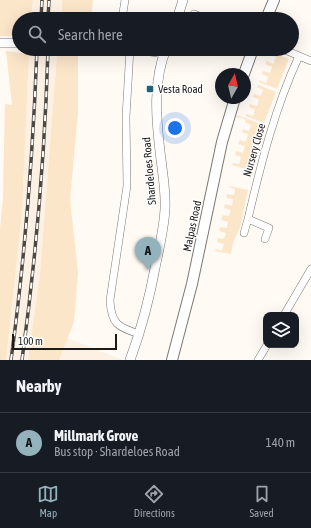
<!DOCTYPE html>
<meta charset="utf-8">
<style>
body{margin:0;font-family:"Asap Condensed",sans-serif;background:#242831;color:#f1f3f6}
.controls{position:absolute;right:12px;bottom:12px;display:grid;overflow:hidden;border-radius:8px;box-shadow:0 4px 16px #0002}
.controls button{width:36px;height:36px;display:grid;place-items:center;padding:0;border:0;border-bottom:1px solid #363941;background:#171b24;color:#f1f3f6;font:20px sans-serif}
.compass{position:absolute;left:215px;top:68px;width:36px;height:36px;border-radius:50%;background:#171b24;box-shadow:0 4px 16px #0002;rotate:8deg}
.scale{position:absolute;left:12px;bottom:10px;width:105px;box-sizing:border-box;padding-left:4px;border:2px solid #1d1a18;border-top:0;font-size:11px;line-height:14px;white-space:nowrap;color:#1d1a18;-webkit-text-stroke:3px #fff;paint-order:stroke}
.you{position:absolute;left:175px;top:128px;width:14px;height:14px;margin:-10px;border:3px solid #fff;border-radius:50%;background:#1a73e8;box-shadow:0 0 0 6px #1a73e833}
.badge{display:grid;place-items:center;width:26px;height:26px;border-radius:50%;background:#93b2bc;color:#111;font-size:13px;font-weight:700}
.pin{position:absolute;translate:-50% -33px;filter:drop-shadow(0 1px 2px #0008)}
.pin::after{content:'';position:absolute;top:21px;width:14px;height:12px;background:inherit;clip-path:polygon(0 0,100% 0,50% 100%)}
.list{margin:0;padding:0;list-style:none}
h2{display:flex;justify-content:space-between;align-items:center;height:52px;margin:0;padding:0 16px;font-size:17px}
h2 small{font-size:13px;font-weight:400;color:#9ea1a6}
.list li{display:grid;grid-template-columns:26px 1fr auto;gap:12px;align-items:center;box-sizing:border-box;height:60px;padding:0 16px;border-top:1px solid #363941}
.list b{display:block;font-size:15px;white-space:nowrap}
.list p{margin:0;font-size:13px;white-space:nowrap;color:#9ea1a6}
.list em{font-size:13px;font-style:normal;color:#9ea1a6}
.icon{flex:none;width:22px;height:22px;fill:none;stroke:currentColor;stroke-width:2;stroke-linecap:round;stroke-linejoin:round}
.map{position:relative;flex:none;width:311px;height:360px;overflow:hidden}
.search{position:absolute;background:#171b24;box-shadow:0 4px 16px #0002;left:12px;right:12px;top:12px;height:44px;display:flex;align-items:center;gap:10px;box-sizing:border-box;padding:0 14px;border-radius:22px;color:#9ea1a6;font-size:15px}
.sheet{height:112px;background:#171b24}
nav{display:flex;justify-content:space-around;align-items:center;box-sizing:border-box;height:56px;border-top:1px solid #363941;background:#171b24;font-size:11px;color:#9ea1a6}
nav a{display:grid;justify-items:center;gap:2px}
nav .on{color:#93b2bc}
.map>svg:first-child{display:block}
</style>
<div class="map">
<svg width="311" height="360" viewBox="0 0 311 360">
<rect width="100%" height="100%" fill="#fffaf4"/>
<path fill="#fdf1e4" d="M33 0H62V19H31Z
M29 54H57L40 274 28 360H6L22 213Z
M67 338 123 360H59Z"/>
<path fill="#fce6ca" d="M0 0H33L31 19H19V36H0Z
M62 0H93L91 19H62Z
M262 49 289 59 277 89 259 82V80L266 83 268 77 262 74 263 71 270 73 272 67 265 64 267 61 273 64 276 57 269 55V53Z
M6 51 29 54 22 213 6 360H0V229L3 197 5 104 12 105Z
M57 54H78V113L70 199 78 273 74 322 59 360H28L40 274Z
M258 85 276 92 264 123 246 116V114L253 116 255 110 249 107 250 104 257 106 259 99 253 97 254 94 261 96 263 90 257 87Z
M237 115 264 125 251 171 232 165 233 163 239 164 241 157 235 155 236 151 243 153 245 146 238 144 240 140 246 142 248 134 242 132 243 129 249 131 251 125 245 122V119L237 117Z
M229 186 248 190 240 227 233 243 231 254 215 251 216 249 222 251 224 244 217 242 218 238 224 239 226 233 219 231 220 227 227 228 228 222 221 220 223 215 229 216 231 210 224 208 225 204 232 206 233 199 226 198 227 194 234 195 235 189 229 187Z"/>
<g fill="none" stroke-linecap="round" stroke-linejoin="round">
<defs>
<path id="minor" d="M194 14 206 19
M122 19 125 0
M130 49 126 117 127 186 110 300C111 324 118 327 139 334
M283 49 311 61
M244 233 248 219
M265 239 269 228 248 219C261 163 275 108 299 56
M284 315 311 269
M258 360 267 345"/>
<path id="tertiary" d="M177 19 183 0
M0 43H19
M137 49 164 53
M130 360C142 328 150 296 156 263 160 245 164 227 165 209 166 190 162 170 160 151 156 118 153 81 166 49"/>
<path id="secondary" d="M266 19 274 0
M244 74 253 49
M172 360 192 284 222 142 235 98"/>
</defs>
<use href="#minor" stroke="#7d7771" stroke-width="8"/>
<use href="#tertiary" stroke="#7d7771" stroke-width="10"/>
<use href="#secondary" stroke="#7d7771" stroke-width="12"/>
<use href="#minor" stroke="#fff" stroke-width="7"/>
<use href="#tertiary" stroke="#fff" stroke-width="9"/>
<use href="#secondary" stroke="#fff" stroke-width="10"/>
<defs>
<path id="rail" d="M41 19 42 0
M48 19 49 0
M11 360C25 257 33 153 37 49
M22 360C36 257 45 153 48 49"/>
</defs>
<use href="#rail" stroke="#4c4845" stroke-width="3.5"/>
<use href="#rail" stroke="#fff" stroke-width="2" stroke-dasharray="6" stroke-linecap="butt"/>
</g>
<rect fill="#206276" stroke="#fff" stroke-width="1.5" x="146" y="85" width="8" height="8" rx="2"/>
<g text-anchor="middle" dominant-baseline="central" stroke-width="3" stroke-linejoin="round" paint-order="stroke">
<g font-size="11" fill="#1d1a18" stroke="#fff" text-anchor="start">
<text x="158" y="89">Vesta Road</text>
</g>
<g font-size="11" fill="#1d1a18" stroke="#fff">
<text transform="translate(254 150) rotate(-74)">Nursery Close</text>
<text transform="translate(149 171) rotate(-95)">Shardeloes Road</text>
<text transform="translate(192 226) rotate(-78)">Malpas Road</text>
</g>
</g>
</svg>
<div class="controls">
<button><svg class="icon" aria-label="layers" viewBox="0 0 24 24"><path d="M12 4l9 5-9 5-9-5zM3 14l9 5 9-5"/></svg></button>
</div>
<svg class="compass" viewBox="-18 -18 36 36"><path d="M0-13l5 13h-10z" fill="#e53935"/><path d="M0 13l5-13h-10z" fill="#9ea1a6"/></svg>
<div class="scale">100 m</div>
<div class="you"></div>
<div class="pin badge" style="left:148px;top:270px">A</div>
<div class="search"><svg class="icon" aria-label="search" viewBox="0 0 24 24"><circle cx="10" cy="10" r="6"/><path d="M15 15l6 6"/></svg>Search here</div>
</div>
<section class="sheet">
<h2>Nearby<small></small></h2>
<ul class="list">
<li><span class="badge">A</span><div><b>Millmark Grove</b><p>Bus stop · Shardeloes Road</p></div><em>140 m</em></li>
</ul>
</section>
<nav>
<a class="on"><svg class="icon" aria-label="map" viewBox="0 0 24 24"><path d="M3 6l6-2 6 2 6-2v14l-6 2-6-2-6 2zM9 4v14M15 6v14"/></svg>Map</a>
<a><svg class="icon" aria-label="directions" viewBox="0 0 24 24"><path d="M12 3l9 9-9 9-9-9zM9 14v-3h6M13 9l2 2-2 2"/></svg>Directions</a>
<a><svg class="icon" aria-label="saved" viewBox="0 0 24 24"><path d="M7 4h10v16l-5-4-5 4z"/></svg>Saved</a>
</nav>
